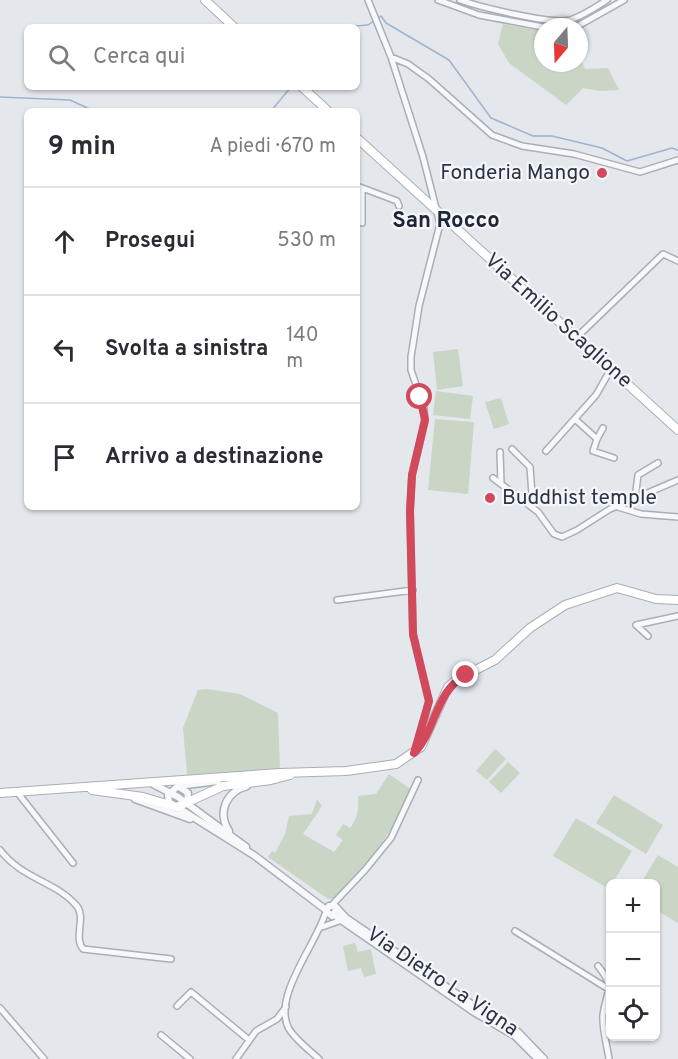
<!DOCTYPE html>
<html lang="it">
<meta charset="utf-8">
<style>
body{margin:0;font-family:Overpass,sans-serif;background:#f7f7f7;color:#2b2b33}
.controls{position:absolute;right:18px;bottom:18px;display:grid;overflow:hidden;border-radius:9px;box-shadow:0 2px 4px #0004}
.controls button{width:54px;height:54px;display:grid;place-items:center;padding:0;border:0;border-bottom:2px solid #e1e1e2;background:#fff;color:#2b2b33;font:30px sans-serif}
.compass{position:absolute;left:534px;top:18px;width:54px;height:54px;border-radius:50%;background:#fff;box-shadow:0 2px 4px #0004;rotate:199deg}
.stop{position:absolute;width:18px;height:18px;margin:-14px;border:4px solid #d1495b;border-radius:50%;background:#fff}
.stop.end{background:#d1495b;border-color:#fff;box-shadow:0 2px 6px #0008}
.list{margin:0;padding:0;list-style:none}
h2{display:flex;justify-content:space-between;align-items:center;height:78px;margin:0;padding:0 24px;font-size:26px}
h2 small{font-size:20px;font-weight:400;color:#7c7c81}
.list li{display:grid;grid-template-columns:39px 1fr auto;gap:18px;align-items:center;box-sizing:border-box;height:108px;padding:0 24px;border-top:2px solid #e1e1e2}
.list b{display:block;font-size:22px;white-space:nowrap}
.list em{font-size:20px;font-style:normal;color:#7c7c81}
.icon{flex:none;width:33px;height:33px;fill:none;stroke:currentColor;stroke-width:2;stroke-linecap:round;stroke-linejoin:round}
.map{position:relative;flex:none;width:678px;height:1059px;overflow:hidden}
.search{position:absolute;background:#fff;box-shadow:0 2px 4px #0004;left:24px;top:24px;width:336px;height:66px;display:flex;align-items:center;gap:15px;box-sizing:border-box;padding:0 21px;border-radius:9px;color:#7c7c81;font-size:22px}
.panel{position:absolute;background:#fff;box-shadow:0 2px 4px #0004;left:24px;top:108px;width:336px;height:402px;border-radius:9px}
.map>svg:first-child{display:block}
</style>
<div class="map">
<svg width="678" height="1059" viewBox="0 0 678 1059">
<rect width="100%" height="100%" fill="#e4e7ec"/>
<path fill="#c9d6c5" d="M503 24 543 31V63H579V55L585 69 608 68 619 90 600 91 583 88 566 105 509 63 498 44Z
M458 349 463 386 437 390 433 352Z
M436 391 473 396 470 419 433 415Z
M501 398 509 424 494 429 485 402Z
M435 419 474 422 468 494 428 490Z
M207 689 240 694 278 713 280 769 187 775 183 728 198 690Z
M495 749 506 759 487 780 476 771Z
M508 762 520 773 501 793 489 782Z
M389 774 412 790C392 834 368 863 335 898L328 899 268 857 272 851 275 853 285 834 289 816 312 814 317 799 322 806 303 834 334 852 343 840 336 835 343 824 350 828C358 818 359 808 358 796L376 794Z
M614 795 663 825 646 854 596 823Z
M576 818 632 851 609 889 553 856Z
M658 855 678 867V923L656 910V884L641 883Z
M355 943 358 952 371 949 376 974 364 977 361 968 348 971 343 946Z"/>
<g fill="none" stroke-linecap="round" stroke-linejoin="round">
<path stroke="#9fb4cc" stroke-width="1.5" d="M378 18 381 16 386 23 449 60 491 118 533 136H552L602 148 627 161 672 148 678 150
M343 27 368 25 374 21
M0 97 70 100 94 111
M271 111 291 87"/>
<defs>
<path id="minor" d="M368 0 391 57 423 157 440 224 419 306 411 357V370L424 408 425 420 412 475 410 511 413 635 429 701 416 749
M438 0 479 15 543 27
M460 0C480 7 552 25 570 20 583 16 596 7 607 0
M576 27 624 0
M391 57 408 64 429 79 492 135 522 146 574 154 640 172 678 160
M357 186 397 201 399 206
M362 223V190
M577 337 663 254 678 261
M575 419 597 439 593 451 614 458
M597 439 603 428
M512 449 530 467 533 508
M546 451 596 395 611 369
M500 452 501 484
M493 478 538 512 554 534 562 537 577 530 610 509 678 480
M635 499 638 475 658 463
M618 507 641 514 678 517
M337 600 413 590
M648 636 636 625 678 616
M17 792 73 863
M0 850C22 879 55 881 76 905 87 917 73 937 83 949L171 959
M332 905 365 870 391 838 418 780
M322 927 342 920
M515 931 610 990
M598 966C616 988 606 991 603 1015 602 1029 607 1045 609 1059
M177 1006 191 992 249 1040
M0 1008 44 1059
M161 1035 190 1059
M236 1059 256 1031 277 1019 286 1007
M319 1059C309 1050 296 1040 289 1029 271 997 318 942 326 911"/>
<path id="tertiary" d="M218 781 178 786 168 795 169 802 255 856 326 910
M153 784 178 797 246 847
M178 786 188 793 187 803
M135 799 190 819
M229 831C217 812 226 792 247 786
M337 909 332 916 326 911 329 906H335L346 918 477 1008 518 1032 544 1059
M334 915 474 1012 515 1036 538 1059"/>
<path id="secondary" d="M205 0 234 27
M302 87 328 111
M357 138 678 430
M92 790 143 797 177 807 223 786 271 780 290 775
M0 793 280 773 346 771 396 764 421 747 448 687 456 680 495 660 530 628 565 605 617 588 656 599 678 600"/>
</defs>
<use href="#minor" stroke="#a9aeb7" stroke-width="8"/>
<use href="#tertiary" stroke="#a9aeb7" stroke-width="9"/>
<use href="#secondary" stroke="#a9aeb7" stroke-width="10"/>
<use href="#minor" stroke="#f7f8fa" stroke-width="5"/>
<use href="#tertiary" stroke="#f7f8fa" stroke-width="6"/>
<use href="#secondary" stroke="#fff" stroke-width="8"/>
</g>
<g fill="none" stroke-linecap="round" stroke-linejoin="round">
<path stroke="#d1495b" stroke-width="8" d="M420 397 425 420 412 475 410 511 413 634 429 701 414 753C437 729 435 691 466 675"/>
</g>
<g fill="#d1495b" stroke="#f4f6f9" stroke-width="2">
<circle cx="602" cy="173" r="6"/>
<circle cx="490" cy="498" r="6"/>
</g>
<g text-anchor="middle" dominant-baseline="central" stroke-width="4.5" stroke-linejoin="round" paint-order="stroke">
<g font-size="21" fill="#2b3445" stroke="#f4f6f9" text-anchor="end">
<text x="590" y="173">Fonderia Mango</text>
<text x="502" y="498" text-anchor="start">Buddhist temple</text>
</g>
<g font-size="21" fill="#2b3445" stroke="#f4f6f9">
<text transform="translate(558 321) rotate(42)">Via Emilio Scaglione</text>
<text transform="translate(442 982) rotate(34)">Via Dietro La Vigna</text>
</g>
<g font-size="22" font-weight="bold" fill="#1d2536" stroke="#f4f6f9">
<text x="446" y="221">San Rocco</text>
</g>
</g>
</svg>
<div class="controls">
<button>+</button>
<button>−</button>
<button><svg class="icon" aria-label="locate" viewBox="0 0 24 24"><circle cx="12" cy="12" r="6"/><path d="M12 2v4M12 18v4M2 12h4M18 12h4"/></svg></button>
</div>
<svg class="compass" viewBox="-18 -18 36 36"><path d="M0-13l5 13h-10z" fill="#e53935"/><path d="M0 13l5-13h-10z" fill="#7c7c81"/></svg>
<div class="stop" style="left:420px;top:397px"></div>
<div class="stop end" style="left:466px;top:675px"></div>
<div class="search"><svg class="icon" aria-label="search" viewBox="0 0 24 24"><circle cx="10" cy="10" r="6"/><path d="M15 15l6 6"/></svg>Cerca qui</div>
<section class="panel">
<h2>9 min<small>A piedi · 670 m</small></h2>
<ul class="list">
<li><svg class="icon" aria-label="ahead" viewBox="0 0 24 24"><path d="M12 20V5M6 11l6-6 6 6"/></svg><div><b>Prosegui</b></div><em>530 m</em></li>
<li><svg class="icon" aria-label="left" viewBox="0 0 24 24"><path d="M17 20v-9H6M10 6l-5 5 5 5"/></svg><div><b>Svolta a sinistra</b></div><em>140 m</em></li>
<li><svg class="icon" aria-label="arrive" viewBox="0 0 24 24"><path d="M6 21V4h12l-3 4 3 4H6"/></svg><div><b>Arrivo a destinazione</b></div></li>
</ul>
</section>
</div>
